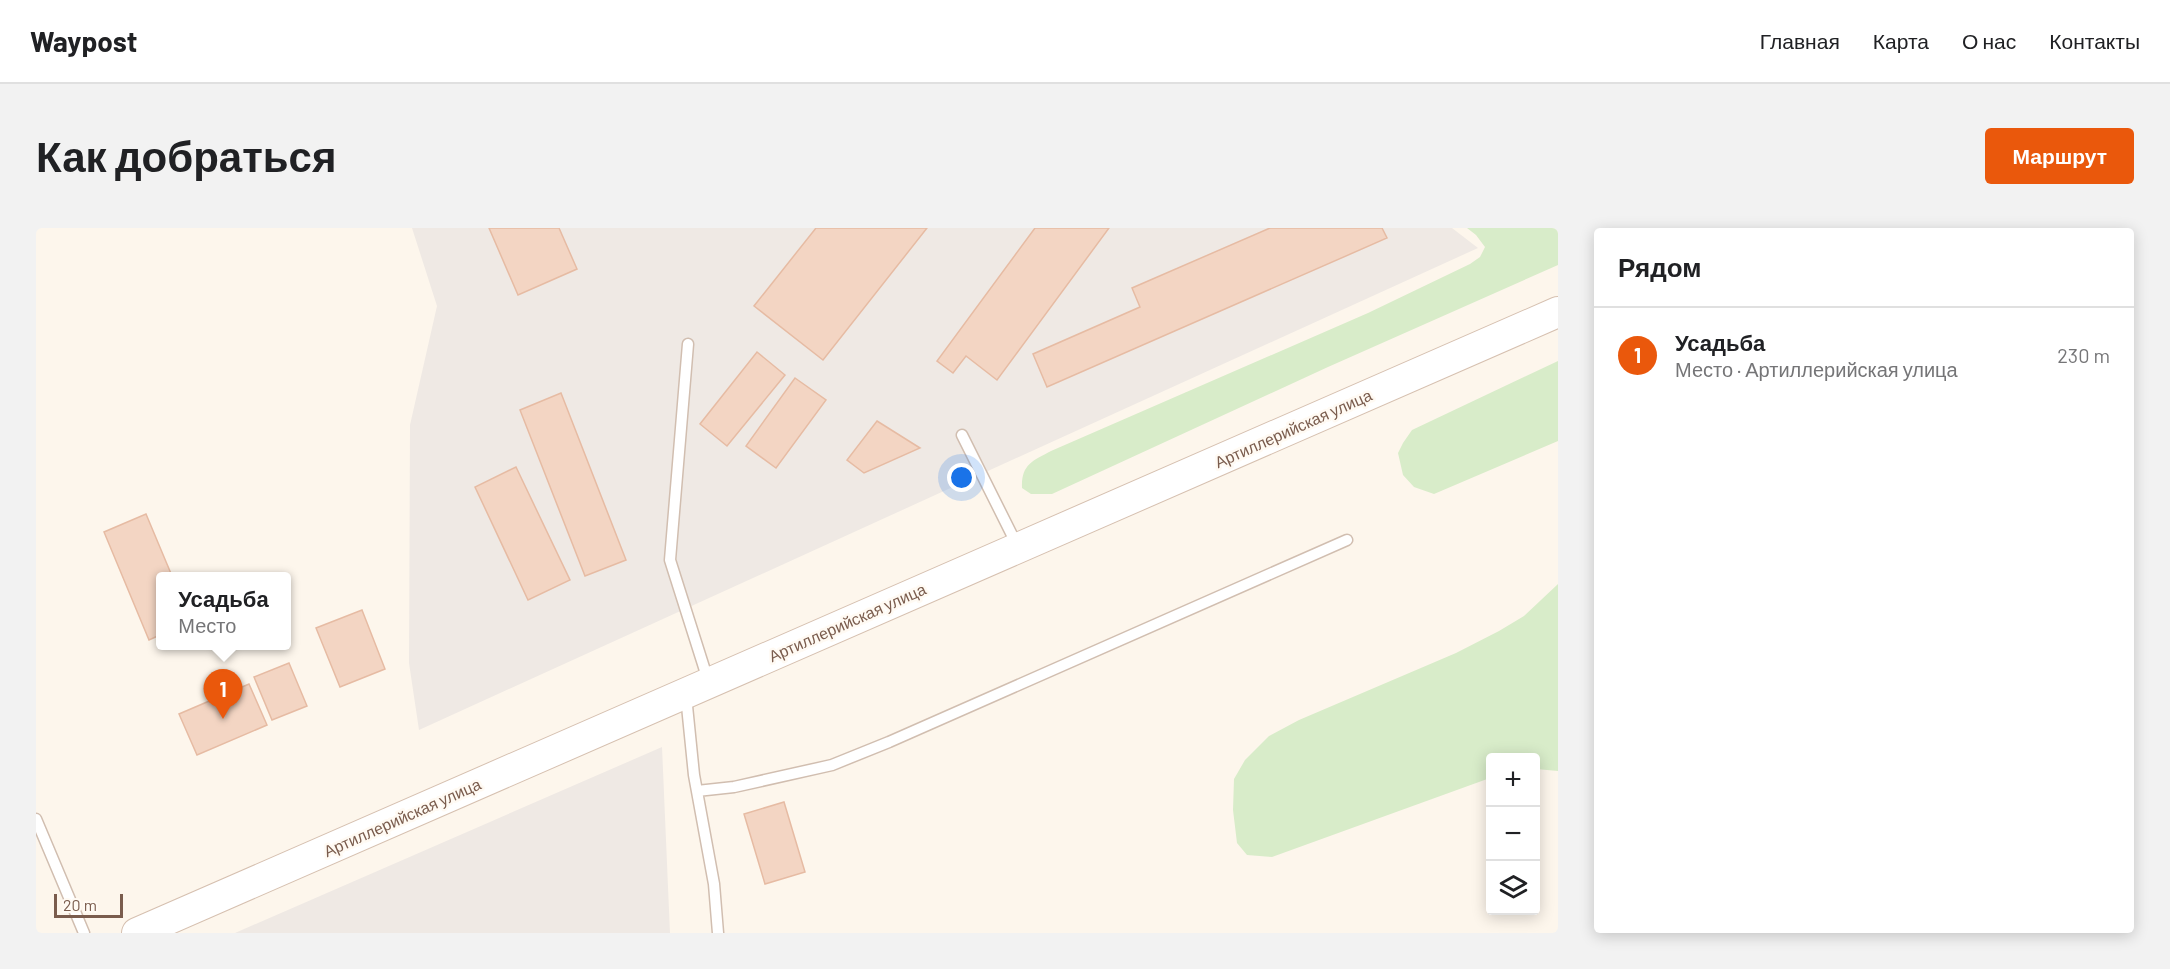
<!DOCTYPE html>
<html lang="ru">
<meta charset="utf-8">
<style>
body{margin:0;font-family:Barlow,sans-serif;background:#f2f2f2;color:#202124}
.controls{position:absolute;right:18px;bottom:18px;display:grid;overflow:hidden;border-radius:6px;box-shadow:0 3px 15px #0003}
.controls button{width:54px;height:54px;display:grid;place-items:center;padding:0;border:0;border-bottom:2px solid #e0e0e0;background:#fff;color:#202124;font:30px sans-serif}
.scale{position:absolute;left:18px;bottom:15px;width:69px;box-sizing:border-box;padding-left:6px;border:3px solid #7a5c4d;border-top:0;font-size:16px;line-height:21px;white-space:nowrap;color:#7a5c4d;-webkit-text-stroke:4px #fffaf3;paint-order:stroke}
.you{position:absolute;left:926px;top:250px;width:21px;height:21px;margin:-15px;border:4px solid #fff;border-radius:50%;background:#1a73e8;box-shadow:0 0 0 9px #1a73e833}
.badge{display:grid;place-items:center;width:39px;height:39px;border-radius:50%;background:#ea580c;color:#fff;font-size:20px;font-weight:700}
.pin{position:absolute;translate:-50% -50px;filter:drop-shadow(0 2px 3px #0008)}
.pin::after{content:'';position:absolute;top:32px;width:21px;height:18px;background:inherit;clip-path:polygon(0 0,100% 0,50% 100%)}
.popup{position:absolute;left:120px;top:344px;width:135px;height:78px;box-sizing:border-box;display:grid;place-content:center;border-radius:6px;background:#fff;filter:drop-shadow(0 2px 4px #0005);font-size:20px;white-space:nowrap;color:#757577}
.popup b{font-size:22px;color:#202124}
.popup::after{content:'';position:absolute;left:50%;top:100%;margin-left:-12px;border:12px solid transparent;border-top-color:#fff}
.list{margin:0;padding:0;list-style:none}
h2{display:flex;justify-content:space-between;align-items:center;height:78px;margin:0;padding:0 24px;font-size:26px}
h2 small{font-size:20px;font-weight:400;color:#757577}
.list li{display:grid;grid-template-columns:39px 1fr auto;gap:18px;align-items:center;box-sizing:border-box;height:96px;padding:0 24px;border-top:2px solid #e0e0e0}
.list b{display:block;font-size:22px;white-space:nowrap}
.list p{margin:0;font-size:20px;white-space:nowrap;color:#757577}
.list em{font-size:20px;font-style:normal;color:#757577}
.icon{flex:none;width:33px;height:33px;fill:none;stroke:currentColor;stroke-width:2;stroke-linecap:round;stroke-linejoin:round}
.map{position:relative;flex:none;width:1522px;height:705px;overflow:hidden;border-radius:6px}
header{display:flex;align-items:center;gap:36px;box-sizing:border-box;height:84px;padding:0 30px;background:#fff;border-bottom:2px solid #e0e0e0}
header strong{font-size:28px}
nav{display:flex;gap:33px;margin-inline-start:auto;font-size:21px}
.intro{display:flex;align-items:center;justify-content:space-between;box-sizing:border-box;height:144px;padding:0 36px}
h1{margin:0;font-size:42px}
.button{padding:15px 27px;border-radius:6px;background:#ea580c;color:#fff;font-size:21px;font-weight:700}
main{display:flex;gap:36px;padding:0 36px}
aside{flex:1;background:#fff;border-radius:6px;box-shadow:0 3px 15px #0003}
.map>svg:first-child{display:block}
</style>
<header>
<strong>Waypost</strong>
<nav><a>Главная</a><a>Карта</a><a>О нас</a><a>Контакты</a></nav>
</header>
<div class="intro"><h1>Как добраться</h1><a class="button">Маршрут</a></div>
<main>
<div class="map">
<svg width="1522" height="705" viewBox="0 0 1522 705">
<rect width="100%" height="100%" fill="#fdf6ec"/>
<path fill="#efe9e4" d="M376 0H1416L1442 20 383 502 373 435 374 197 401 78Z
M626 519 634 705H199Z"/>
<path fill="#d8ecc9" d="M1431 0H1522V37L1292 139 1016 266H995L986 260C985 237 996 233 1015 223L1332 85 1434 36 1444 29 1449 19 1440 7Z
M1522 133V213L1398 266 1378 259 1367 247 1362 225 1367 215 1376 202Z
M1522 356V543L1500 541V530H1454V550L1236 629 1211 627 1201 615 1197 582 1198 551 1209 532 1233 508 1263 492 1420 425 1463 403 1488 388Z"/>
<path fill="#f3d5c3" stroke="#e6bba3" stroke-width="1.5" d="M453 0H523L541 41 482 67Z
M780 0H891L787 132 718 78Z
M999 0H1073L961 152 930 128 917 145 901 133Z
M1234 0H1346L1351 10 1011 159 997 126 1104 79 1096 60Z
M721 124 749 147 691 218 664 196Z
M759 150 790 172 740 240 710 218Z
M525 165 590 332 549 348 484 182Z
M841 193 884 220 828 245 811 232Z
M480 239 534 352 492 372 439 259Z
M110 286 136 348H124V407L113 412 68 304Z
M326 382 349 441 304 459 280 400Z
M253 435 271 478 236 492 218 449Z
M213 456 231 497 161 527 143 486Z
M748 574 769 644 729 656 708 586Z"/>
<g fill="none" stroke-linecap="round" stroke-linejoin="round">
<defs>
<path id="lane" d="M652 116 634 332 672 452
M926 207 982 319
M650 468 658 547 678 656 682 705
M661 563 698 559 796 537 853 514 1311 312
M0 591 48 705"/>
<path id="secondary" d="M101 705 1522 84"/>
</defs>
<use href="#lane" stroke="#d1beb0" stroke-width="13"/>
<use href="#secondary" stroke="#d6c0b0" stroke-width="32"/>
<use href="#lane" stroke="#fff" stroke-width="10"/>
<use href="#secondary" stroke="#fff" stroke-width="30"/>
</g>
<g text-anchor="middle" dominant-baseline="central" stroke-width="5" stroke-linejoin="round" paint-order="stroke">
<g font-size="16" fill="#7a5c4d" stroke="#fffaf3">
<text transform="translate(1257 200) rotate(-24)">Артиллерийская улица</text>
<text transform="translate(811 394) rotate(-24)">Артиллерийская улица</text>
<text transform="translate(366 589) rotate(-24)">Артиллерийская улица</text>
</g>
</g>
</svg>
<div class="controls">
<button>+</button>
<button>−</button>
<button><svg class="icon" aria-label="layers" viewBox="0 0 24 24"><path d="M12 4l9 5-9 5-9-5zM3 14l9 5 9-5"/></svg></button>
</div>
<div class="scale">20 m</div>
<div class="you"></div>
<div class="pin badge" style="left:187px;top:491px">1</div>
<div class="popup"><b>Усадьба</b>Место</div>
</div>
<aside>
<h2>Рядом<small></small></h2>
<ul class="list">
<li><span class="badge">1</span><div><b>Усадьба</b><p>Место · Артиллерийская улица</p></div><em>230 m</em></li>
</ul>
</aside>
</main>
